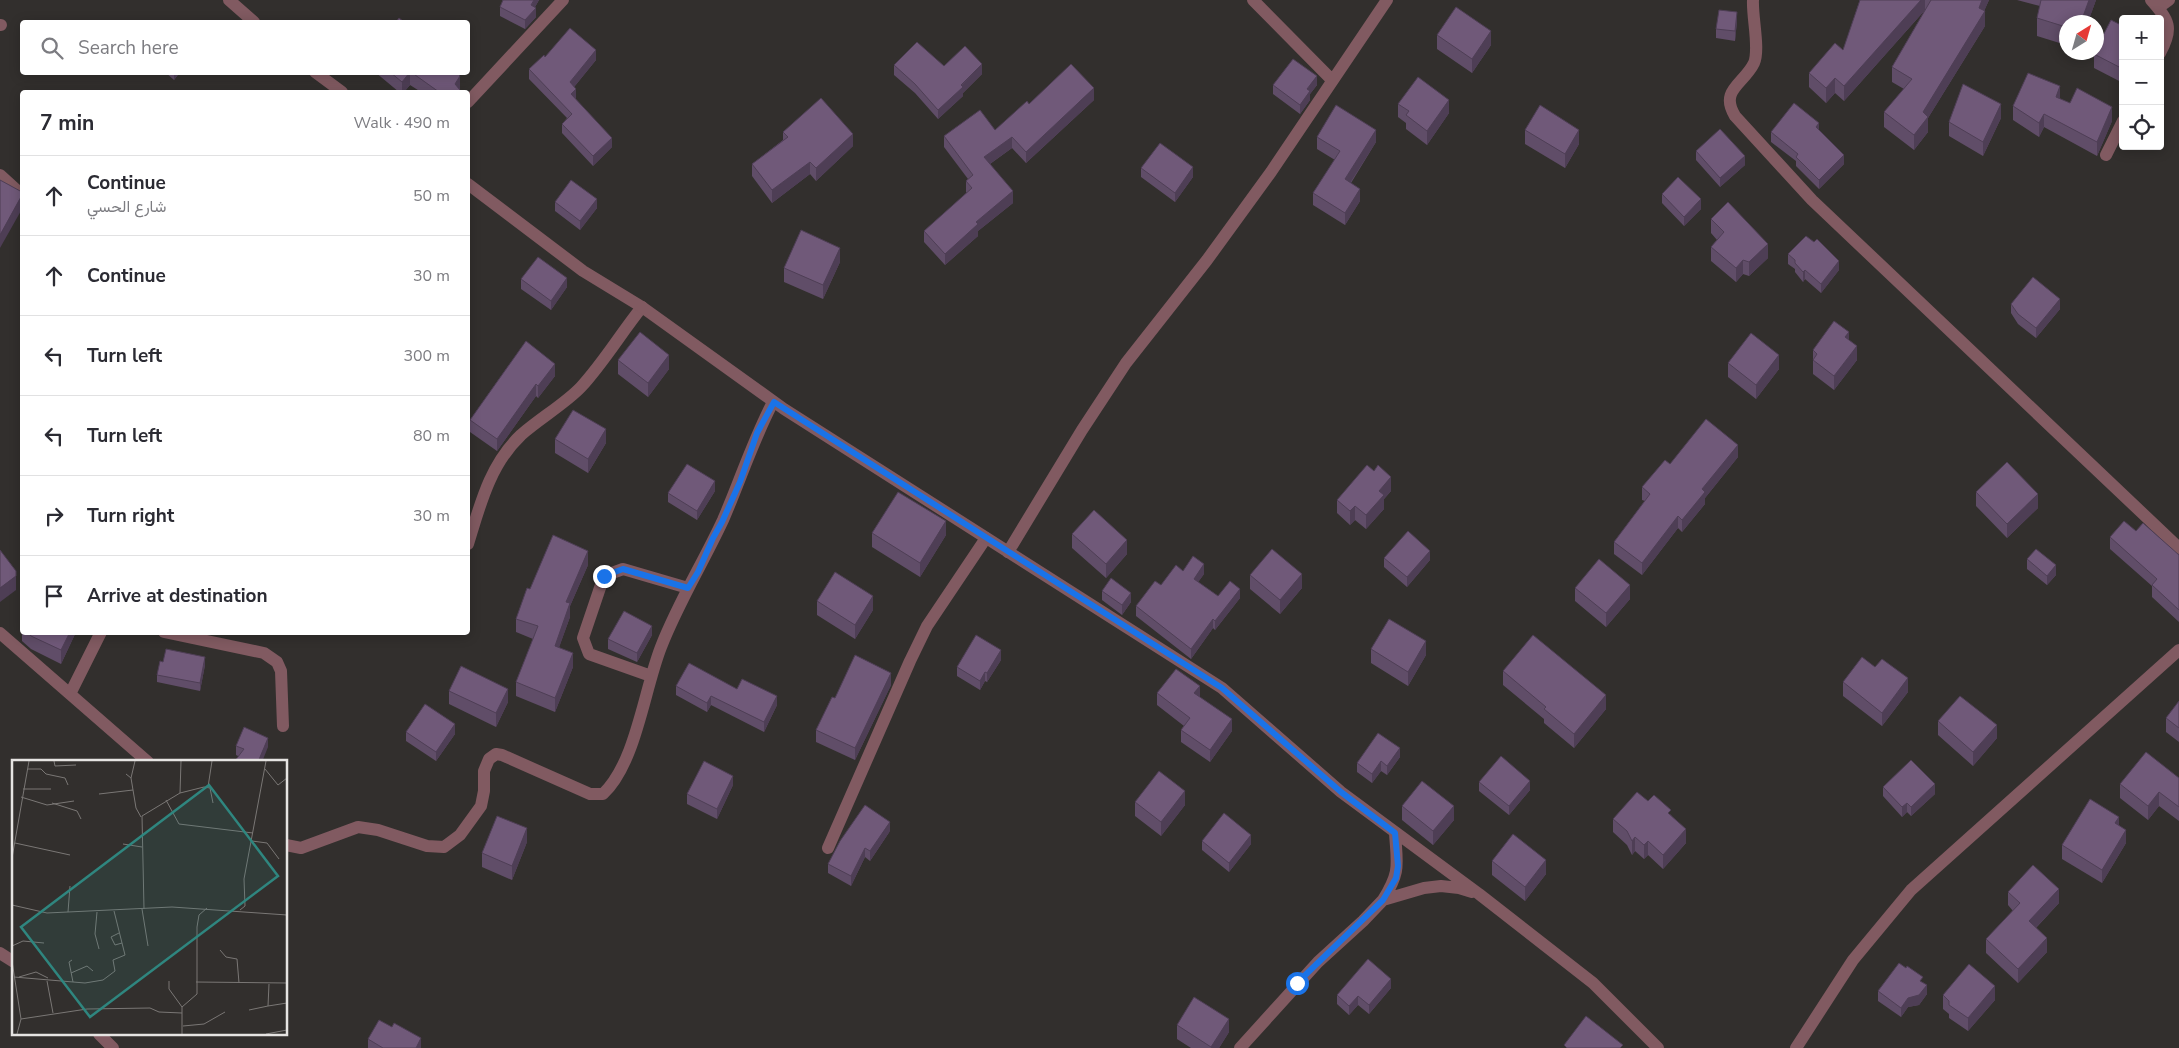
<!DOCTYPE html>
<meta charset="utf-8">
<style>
body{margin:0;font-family:"Nunito Sans",Vazirmatn,sans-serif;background:#f2f2f3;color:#2b2b33}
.controls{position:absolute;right:15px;top:15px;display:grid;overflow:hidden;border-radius:5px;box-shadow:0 2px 12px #0003}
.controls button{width:45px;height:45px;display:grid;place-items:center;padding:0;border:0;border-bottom:1px solid #e1e1e2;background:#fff;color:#2b2b33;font:25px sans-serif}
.compass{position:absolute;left:2059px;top:15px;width:45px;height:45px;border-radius:50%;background:#fff;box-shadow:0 2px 12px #0003;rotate:37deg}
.stop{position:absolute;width:15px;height:15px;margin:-11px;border:4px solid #1a73e8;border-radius:50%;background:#fff}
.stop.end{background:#1a73e8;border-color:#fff;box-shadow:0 1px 5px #0008}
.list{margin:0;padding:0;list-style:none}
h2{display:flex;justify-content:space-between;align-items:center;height:65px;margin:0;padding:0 20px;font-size:21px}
h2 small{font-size:16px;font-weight:400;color:#7c7c81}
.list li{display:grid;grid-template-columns:32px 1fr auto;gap:15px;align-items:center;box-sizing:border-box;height:80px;padding:0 20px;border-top:1px solid #e1e1e2}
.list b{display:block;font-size:19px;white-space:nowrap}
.list p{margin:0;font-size:16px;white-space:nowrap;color:#7c7c81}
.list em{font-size:16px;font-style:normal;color:#7c7c81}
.icon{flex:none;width:28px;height:28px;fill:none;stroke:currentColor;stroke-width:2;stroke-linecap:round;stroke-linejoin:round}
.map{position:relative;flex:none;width:2179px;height:1048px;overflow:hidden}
.search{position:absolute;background:#fff;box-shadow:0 2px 12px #0003;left:20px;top:20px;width:450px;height:55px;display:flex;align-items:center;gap:12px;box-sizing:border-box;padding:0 18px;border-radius:5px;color:#7c7c81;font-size:19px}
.panel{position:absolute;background:#fff;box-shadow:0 2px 12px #0003;left:20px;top:90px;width:450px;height:545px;border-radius:5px}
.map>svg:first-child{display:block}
</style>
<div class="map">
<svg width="2179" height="1048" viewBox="0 0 2179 1048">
<rect width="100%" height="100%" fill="#322f2d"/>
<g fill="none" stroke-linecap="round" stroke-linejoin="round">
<path stroke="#815a61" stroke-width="12" d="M1253 0 1332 80
M1753 0C1752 17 1760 49 1754 63 1744 84 1719 90 1735 116L1812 200 2179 548
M2151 0C2169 20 2174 28 2160 53
M2158 8 2169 0
M0 25H1
M468 102 563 0
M2106 155 2123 121
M0 175 22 195
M468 544C480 505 490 464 521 435 539 419 566 403 581 387 604 362 621 333 642 307
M1008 552 1082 430 1126 363 1207 260 1271 172 1387 0
M164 632 264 653 277 662 281 671 283 726
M0 633 148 762
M651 676 589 654 583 638 604 576 623 569 688 588
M70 694 101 632
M286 845 301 848 358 827 378 830 427 846 444 847 460 835 481 806 484 791V771L489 759 496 754 502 755 590 794H603C636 763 644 690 661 647 678 603 703 563 723 520 740 481 753 440 773 402
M828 848 910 661 927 626 986 538
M0 953 14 962
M99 1034 113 1048
M1796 1048 1853 960 1911 890 2179 650"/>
<path stroke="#815a61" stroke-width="12" d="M229 0 254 22
M315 72 342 92
M468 184 583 271 642 307 784 409 1222 688 1341 792 1479 894 1593 983 1658 1048
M1383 900C1401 871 1397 865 1395 833
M1240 1048 1318 962 1363 921 1383 900 1424 888 1441 886 1459 888 1472 892"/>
</g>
<path fill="#604d68" d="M503 0H539L535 7 536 17 525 29 500 16V7Z
M1860 0H1989L1984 11 1985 26 1928 118V132L1914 150 1884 127V112L1904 89 1892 82V67L1925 10 1844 101 1835 93 1826 103 1809 87V73L1843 50Z
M2017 0H2096L2088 22H2066V45L2037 36V18L2040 6Z
M1737 21 1735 41 1716 38V29Z
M2123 26V83L2094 68V54Z
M1437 35 1491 45 1472 73 1437 49Z
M545 57 596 60 574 87 576 98 575 99 612 147 593 166 562 133V124L567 118 529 79V69Z
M894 65 944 66 982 74 963 93V96L938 119 915 93 894 75Z
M165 72H180L174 80Z
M375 72H456L460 88V92H421L410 85 404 92H399Z
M1273 85H1317L1310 94V100L1300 114 1273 94Z
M2060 99 2112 121 2097 156 2044 127 2039 137 2013 120V106Z
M1094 100 1026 163 1012 148 990 164 1013 203 978 231V236L945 265 924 242V231L967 193 966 192V181L968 179 944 147V136L995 130 1029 104Z
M1398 104 1449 113 1427 145 1406 129V123L1398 117Z
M2001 118 1983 156 1949 136V122Z
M1525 130 1579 144 1565 168 1525 144Z
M1819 130 1844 164 1819 189 1796 166V161L1771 142V132Z
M783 132 853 146 816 181 810 174 772 203 752 176V164L783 140Z
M1317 137 1376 142 1351 183 1360 201 1345 225 1313 205V193L1335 160 1317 149Z
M1696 151 1745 165 1720 187 1696 160Z
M1141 168 1193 177 1175 202 1141 177Z
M1662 194 1701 209 1684 226 1662 203Z
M555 202 597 208 580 230 555 211Z
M1711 219 1768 258 1749 276 1743 274 1736 282 1711 261V247L1717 240 1711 233Z
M1788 254 1839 270 1821 293 1805 279 1803 282 1795 272V269L1788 264Z
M840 262 823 299 784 282V268Z
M521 279 567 287 551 310 521 289Z
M2011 304 2060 309 2036 338 2018 324 2011 313Z
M1849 340 1857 360 1834 390 1813 374V350Z
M526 341 555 376 538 398 536 396 497 451 470 432V420Z
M618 360 669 369 648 397 618 374Z
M1728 363 1779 369 1756 399 1728 377Z
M555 439 606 443 588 473 555 453Z
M1738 457 1705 498V504L1682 532 1678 528 1642 575 1614 554V542L1645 501 1642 500V487L1670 464Z
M1374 471 1391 491 1384 499V509L1366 529 1355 520 1350 525 1337 513V500Z
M715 491 697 520 668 502V493Z
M1976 492 2038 508 2007 538 1976 506Z
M2136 531 2179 555V622L2152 597V586L2110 549V537Z
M872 533 946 535 920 577 872 547Z
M1072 534 1127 554 1106 578 1072 548Z
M1384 558 1430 560 1407 587 1384 567Z
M2027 559 2056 575 2047 585 2027 569Z
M588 565 570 606V617L559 647 573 667 555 712 516 696V682L533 639 516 632V619L530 589Z
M1204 574 1198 582 1218 596 1240 598 1215 630 1213 628 1191 659 1136 616V606L1161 585Z
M1250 575 1302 588 1280 614 1250 589Z
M1575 588 1630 599 1606 627 1575 601Z
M1102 591 1131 602 1122 615 1102 600Z
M817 601 873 610 855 639 817 615Z
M22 625V632H76L61 664 31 649 22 641Z
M652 635 637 662 608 649V639Z
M1371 649 1426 655 1408 686 1371 663Z
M1001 660 987 682 985 681 980 690 957 676V667Z
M163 662 205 665 200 691 157 682V675Z
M1503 671 1606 709 1574 748 1544 723V719L1503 685Z
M1843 682 1908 692 1882 726 1843 696Z
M891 685 855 760 816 742V730L835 698Z
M676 686 737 689 777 705 764 732 711 705 707 712 676 695Z
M449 691 508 702 496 727 449 704Z
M1157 693 1200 697 1232 731 1210 762 1181 742V730L1184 726 1157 705Z
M2179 701V742L2166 732V718Z
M1938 721 1997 738 1973 766 1938 735Z
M406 732 455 734 436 761 406 741Z
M236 746 268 747 238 756 236 755Z
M1400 757 1387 775 1381 771 1372 783 1357 772V763Z
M2179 778V821L2159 806 2148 820 2120 798V784Z
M1479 782 1530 790 1509 815 1479 791Z
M733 785 717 819 687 804V794Z
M1883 787 1935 794 1911 816 1907 812 1902 817 1883 796Z
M1648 801 1671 815 1686 843 1663 869 1648 855 1644 859 1635 851 1632 855 1627 845 1613 832V819Z
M1135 802 1185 805 1161 836 1135 816Z
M1402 806 1454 820 1433 845 1402 820Z
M2119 825 2126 843 2102 883 2062 859V845Z
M890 831 870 861 865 857 851 886 828 873V864Z
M1202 841 1251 844 1229 872 1202 850Z
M527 842 512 880 482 867V853Z
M1492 861 1546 874 1525 901 1492 875Z
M2008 892 2059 903 2036 928 2047 952 2018 983 1986 953V939L2013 911 2008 905Z
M1923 982 1927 994 1919 1005 1908 1007 1901 1017 1878 1001V991Z
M1391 988 1369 1014 1358 1005 1349 1015 1337 1004V995Z
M1943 995 1995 1000 1968 1031 1949 1018V1014L1943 1009Z
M1177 1025 1229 1032 1219 1048H1191L1177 1039Z
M392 1027 421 1048H368V1039Z"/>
<path fill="#4e3e55" d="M534 0H539L532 12 536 8V17L525 29V20Z
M1921 0H1925V10L1844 101V86Z
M1982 0H1989L1982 16 1985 11V26L1928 118V132L1914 150V135L1923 112 1979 8Z
M2089 0H2096L2088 22H2081Z
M1737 12V21L1735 41V31Z
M1491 31V45L1472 73V59Z
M596 50V60L570 92V82Z
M982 64V74L963 93V96L938 119V110Z
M174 72H180L174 80Z
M410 72V85L404 92H402V82Z
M460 76V88L458 92 455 84Z
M1317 76V85L1310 94V100L1300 114V105L1307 89Z
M1835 78V93L1826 103V88Z
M2060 86V100L2056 97Z
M1094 88V100L1026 163V152Z
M576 89V98L571 104V94Z
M1449 100V113L1427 145V131Z
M2001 104V118L1983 156V142Z
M2112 107V121L2097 156V142Z
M2044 114V127L2039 137V123Z
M1819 123V132L1816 127Z
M1376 130V142L1345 191V179Z
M1579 130V144L1565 168V154Z
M853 134V146L816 181V168Z
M1012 137V148L984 168V157Z
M612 138V147L593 166V156Z
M1844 155V164L1819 189V180Z
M1745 156V165L1720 187V178Z
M810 162V174L772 203V190Z
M1193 167V177L1175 202V193Z
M1360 189V201L1345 225V213Z
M1013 191V203L978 231V236L945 265V254L976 222Z
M22 195V209L0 248V235Z
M597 199V208L580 230V221Z
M1701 199V209L1684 226V217Z
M1768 244V258L1749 276V262Z
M840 248V262L823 299V285Z
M1743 260V274L1736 282V268Z
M1839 261V270L1821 293V284Z
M1805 270V279L1803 282V272Z
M567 278V287L551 310V301Z
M2060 299V309L2036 338V328Z
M1849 332V346L1845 337Z
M1857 346V360L1834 390V376Z
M669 355V369L648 397V383Z
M1779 355V369L1756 399V385Z
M555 364V376L538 398V386Z
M536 384V396L497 451V439Z
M606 429V443L588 473V459Z
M1738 445V457L1705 498V504L1682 532V520L1702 489Z
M1391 477V491L1384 499V509L1366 529V515L1379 491Z
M715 481V491L697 520V511Z
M2038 494V508L2007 538V524Z
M1355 506V520L1350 525V511Z
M1678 516V528L1642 575V563Z
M946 521V535L920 577V563Z
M1127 540V554L1106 578V564Z
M588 551V565L570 606V617L555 659V646L566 602Z
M1430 551V560L1407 587V577Z
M1204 564V574L1194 588V579Z
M2056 565V575L2047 585V576Z
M1302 574V588L1280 614V600Z
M16 576V590L0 602V588Z
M1630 585V599L1606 627V613Z
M1240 589V598L1215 630V621Z
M1131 593V602L1122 615V605Z
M873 596V610L855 639V625Z
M1213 619V628L1191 659V649Z
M652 626V635L637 662V653Z
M70 632H76L61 664V650Z
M1426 641V655L1408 686V672Z
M1001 650V660L987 682V673Z
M573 653V667L555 712V698Z
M205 657V665L200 691V683Z
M985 672V681L980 690V681Z
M891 673V685L855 760V748Z
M1908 678V692L1882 726V713Z
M1200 686V698L1194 693Z
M508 689V702L496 727V713Z
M1606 695V709L1574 748V734Z
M711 696V705L707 712V703Z
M777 696V705L764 732V722Z
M1232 719V731L1210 762V750Z
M455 724V734L436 761V752Z
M1997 725V738L1973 766V752Z
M268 738V747L262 762H258Z
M1400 748V757L1387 775V766Z
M1381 761V771L1372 783V774Z
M733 776V785L717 819V809Z
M1530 781V790L1509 815V806Z
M1935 784V794L1911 816V807Z
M1185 791V805L1161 836V822Z
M2159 792V806L2148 820V806Z
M1907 803V812L1902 817V807Z
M1454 806V820L1433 845V831Z
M2119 817V830L2115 823Z
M890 822V831L870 861V851Z
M527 828V842L512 880V866Z
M1686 829V843L1663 869V855Z
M2126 830V843L2102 883V870Z
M1251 835V844L1229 872V863Z
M1635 837V851L1632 855V841Z
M1648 841V855L1644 859V845Z
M865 848V857L851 886V876Z
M1546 860V874L1525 901V887Z
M2059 889V903L2029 935V921Z
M2047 938V952L2018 983V969Z
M1391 979V988L1369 1014V1005Z
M1927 985V994L1919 1005 1908 1007 1901 1017V1008L1908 998Z
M1995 986V1000L1968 1031V1018Z
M1358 996V1005L1349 1015V1006Z
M1229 1019V1032L1219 1048H1211V1047Z
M421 1038V1048H416Z"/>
<path fill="#705979" stroke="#4e3e55" d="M503 0H534L531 5 536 8 525 20 500 7Z
M1860 0H1921L1844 86 1835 78 1826 88 1809 73 1835 43 1843 50Z
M1931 0H1982L1979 8 1985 11 1923 112 1928 117 1914 135 1884 112 1912 79 1892 67Z
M2041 0H2089L2081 22H2066V27L2037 18Z
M1456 7 1491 31 1472 59 1437 35Z
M1719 10 1737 12 1735 31 1716 29Z
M399 18 404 22H396Z
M2111 20 2123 26V69L2094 54 2095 52H2096V49Z
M570 28 596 50 570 82 576 89 571 94 612 138 593 156 562 124 572 114 529 69 544 55 545 57Z
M917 42 944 66 965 46 982 64 961 85 963 87 938 110 915 84 894 65Z
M1293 59 1317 76 1307 89 1310 91 1300 105 1273 85Z
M1071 64 1094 88 1026 152 1012 137 984 157 1013 191 976 222 978 224 945 254 924 231 972 188 966 181 973 175 944 136 980 110 995 130 1027 101 1029 104Z
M390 72H410L402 82Z
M411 72H456L460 76 455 84 460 90 458 92H439Z
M2028 73 2060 86 2056 97 2070 103 2077 88 2112 107 2097 142 2044 114 2039 123 2013 106Z
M1418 77 1449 100 1427 131 1406 115 1409 111 1398 104Z
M1963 84 2001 104 1983 142 1949 122Z
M821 98 853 134 816 168 810 162 772 190 752 164 788 137 783 132Z
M1794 103 1819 123 1816 127 1844 155 1819 180 1796 157 1798 154 1771 132Z
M1336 105 1376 130 1345 179 1360 189 1345 213 1313 193 1340 151 1317 137Z
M1540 105 1579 130 1565 154 1525 130Z
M1720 129 1745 156 1720 178 1696 151Z
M1160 143 1193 167 1175 193 1141 168Z
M1678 177 1701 199 1684 217 1662 194Z
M0 180 22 192V195L0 235Z
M571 180 597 199 580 221 555 202Z
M1728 202 1768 244 1749 262 1743 260 1736 268 1711 247 1724 232 1711 219Z
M801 230 840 248 823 285 784 268Z
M1806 236 1814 242 1817 239 1839 261 1821 284 1805 270 1803 272 1795 263V260L1788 254Z
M538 257 567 278 551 301 521 279Z
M2033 277 2060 299 2036 328 2018 314 2011 304Z
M1834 321 1849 332 1845 337 1857 346 1834 376 1813 360 1817 354 1813 350Z
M640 332 669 355 648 383 618 360Z
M1751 333 1779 355 1756 385 1728 363Z
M526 341 555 364 538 386 536 384 497 439 470 420Z
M573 410 606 429 588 459 555 439Z
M1706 419 1738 445 1702 489 1705 492 1682 520 1678 516 1642 563 1614 542 1650 494 1642 487 1665 460 1670 464Z
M2007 462 2038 494 2007 524 1976 492Z
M687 464 715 481 697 511 668 493Z
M1367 465 1374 471 1378 465 1391 477 1379 491 1384 495 1366 515 1355 506 1350 511 1337 500Z
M898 492 946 521 920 563 872 533Z
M1094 510 1127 540 1106 564 1072 534Z
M2124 521 2136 531 2143 523 2179 555V610L2152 585 2157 579 2110 537Z
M1408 531 1430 551 1407 577 1384 558Z
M553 535 588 551 566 602 570 603 555 646 573 653 555 698 516 682 538 626 516 619 527 588 530 589Z
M1272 549 1302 574 1280 600 1250 575Z
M2036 549 2056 565 2047 576 2027 559Z
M0 550 16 571V576L0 588Z
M1193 556 1204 564 1194 579 1218 596 1230 581 1240 589 1215 621 1213 619 1191 649 1136 606 1155 581 1161 585 1176 565 1183 571Z
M1599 559 1630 585 1606 613 1575 588Z
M835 572 873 596 855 625 817 601Z
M1111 578 1131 593 1122 605 1102 591Z
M624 611 652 626 637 653 608 639Z
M1389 619 1426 641 1408 672 1371 649Z
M28 632H70L61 650 31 636Z
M976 635 1001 650 987 673 985 672 980 681 957 667Z
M1533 635 1606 695 1574 734 1544 709 1546 707 1503 671Z
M166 649 205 657 200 683 157 675 160 661 163 662Z
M855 655 891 673 855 748 816 730 832 697 835 698Z
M1862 657 1875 667 1882 659 1908 678 1882 713 1843 682Z
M689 663 737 689 742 679 777 696 764 722 711 696 707 703 676 686Z
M461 666 508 689 496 713 449 691Z
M1176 669 1200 686 1194 693 1232 719 1210 750 1181 730 1190 718 1157 693Z
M1960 696 1997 725 1973 752 1938 721Z
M2179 701V728L2166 718Z
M425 704 455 724 436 752 406 732Z
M244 727 268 738 258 762H234L244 749 236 746Z
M1378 733 1400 748 1387 766 1381 761 1372 774 1357 763Z
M2146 752 2179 778V807L2159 792 2148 806 2120 784Z
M1501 756 1530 781 1509 806 1479 782Z
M1911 760 1935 784 1911 807 1907 803 1902 807 1883 787Z
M704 761 733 776 717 809 687 794Z
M1159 771 1185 791 1161 822 1135 802Z
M1422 781 1454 806 1433 831 1402 806Z
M1637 792 1648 801 1654 795 1671 810 1668 813 1686 829 1663 855 1648 841 1644 845 1635 837 1632 841 1627 831 1613 819Z
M2090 799 2119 817 2115 823 2126 830 2102 870 2062 845Z
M865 805 890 822 870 851 865 848 851 876 828 864 840 841Z
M1224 813 1251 835 1229 863 1202 841Z
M497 816 527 828 512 866 482 853Z
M1513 834 1546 860 1525 887 1492 861Z
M2033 865 2059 889 2029 921 2047 938 2018 969 1986 939 2020 903 2008 892Z
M1368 959 1391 979 1369 1005 1358 996 1349 1006 1337 995Z
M1899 963 1906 968 1907 966 1923 977 1920 981 1927 985 1919 995 1908 998 1901 1008 1878 991Z
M1969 964 1995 986 1968 1018 1949 1005V1001L1943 995Z
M1194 997 1229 1019 1211 1047 1177 1025Z
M1586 1016 1623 1045 1620 1048H1567L1564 1045Z
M379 1020 392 1027 394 1023 421 1038 416 1048H383L368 1039Z"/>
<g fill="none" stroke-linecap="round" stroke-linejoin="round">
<path stroke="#1a73e8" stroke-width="6" d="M604 576 623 569 688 588 698 572 713 538 722 522 740 482 757 433 774 402 1222 688 1341 792 1395 833 1398 866 1396 878 1383 900 1297 983"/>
</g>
<g transform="translate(12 760)">
<rect width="275" height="275" fill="#322f2d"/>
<path fill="none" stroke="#7a7775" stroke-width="1" d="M42 1 43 6 64 5M16 9H29L34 14 53 18 56 25M253 9 266 25 275 18M114 14 119 18 124 48 129 57M119 18 123 1M196 27 200 1M11 29H39M168 33 169 1M87 34 121 30M9 37 35 45 62 41M154 40 167 64 241 73M40 43 65 51 69 59M240 81 255 83 267 99M3 83 58 95M111 84 130 87M0 98 17 1M0 145 35 153 160 147 275 155M130 149 136 186M132 149 130 56 168 33 192 27 198 28 201 43M228 150 233 146 232 119 254 1M56 152 58 126M85 152 83 174 87 189M107 173 99 177 103 185 110 183M0 186 11 181 32 183M208 190 214 197 225 199 227 223M60 200 57 202 61 222M0 201 9 259 5 274M59 213 75 206 81 211M2 217 73 223 91 220 103 211 101 200 113 195 102 151M7 217 24 212 36 218M35 221 41 253M157 221V229L170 247M184 222 275 223M257 224 256 246 275 243M237 250 256 246M9 259 75 249 138 248 147 252 170 253M171 266 192 264 213 252M170 274V247L185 234V167L187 155 195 148M254 274 275 270"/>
<path fill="#2f867f" fill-opacity="0.15" stroke="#2f867f" stroke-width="2.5" d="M197 25 266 116 78 257 9 167Z"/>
<rect width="275" height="275" fill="none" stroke="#e6e4e2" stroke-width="2.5"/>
</g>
</svg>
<div class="controls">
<button>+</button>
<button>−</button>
<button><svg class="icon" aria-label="locate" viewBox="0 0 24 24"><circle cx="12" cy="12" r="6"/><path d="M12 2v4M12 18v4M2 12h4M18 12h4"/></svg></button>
</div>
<svg class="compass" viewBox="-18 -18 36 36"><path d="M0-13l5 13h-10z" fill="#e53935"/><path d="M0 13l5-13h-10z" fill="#7c7c81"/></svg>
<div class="stop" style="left:1297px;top:983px"></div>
<div class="stop end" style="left:604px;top:576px"></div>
<div class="search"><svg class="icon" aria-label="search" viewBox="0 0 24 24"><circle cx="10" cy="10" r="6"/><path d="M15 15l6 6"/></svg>Search here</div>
<section class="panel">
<h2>7 min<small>Walk · 490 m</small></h2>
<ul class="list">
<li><svg class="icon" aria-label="ahead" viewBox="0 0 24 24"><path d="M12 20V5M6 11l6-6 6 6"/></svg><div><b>Continue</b><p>شارع الحسي</p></div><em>50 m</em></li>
<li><svg class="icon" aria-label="ahead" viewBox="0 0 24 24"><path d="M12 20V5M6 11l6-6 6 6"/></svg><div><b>Continue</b></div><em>30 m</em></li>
<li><svg class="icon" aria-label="left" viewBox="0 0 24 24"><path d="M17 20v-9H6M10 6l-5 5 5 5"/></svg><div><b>Turn left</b></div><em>300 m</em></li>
<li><svg class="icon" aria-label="left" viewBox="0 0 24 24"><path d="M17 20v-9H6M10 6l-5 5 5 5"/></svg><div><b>Turn left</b></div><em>80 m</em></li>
<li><svg class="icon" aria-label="right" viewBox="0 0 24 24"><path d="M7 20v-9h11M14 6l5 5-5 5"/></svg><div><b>Turn right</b></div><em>30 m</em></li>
<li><svg class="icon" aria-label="arrive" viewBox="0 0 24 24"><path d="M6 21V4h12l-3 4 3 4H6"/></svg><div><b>Arrive at destination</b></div></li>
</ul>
</section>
</div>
